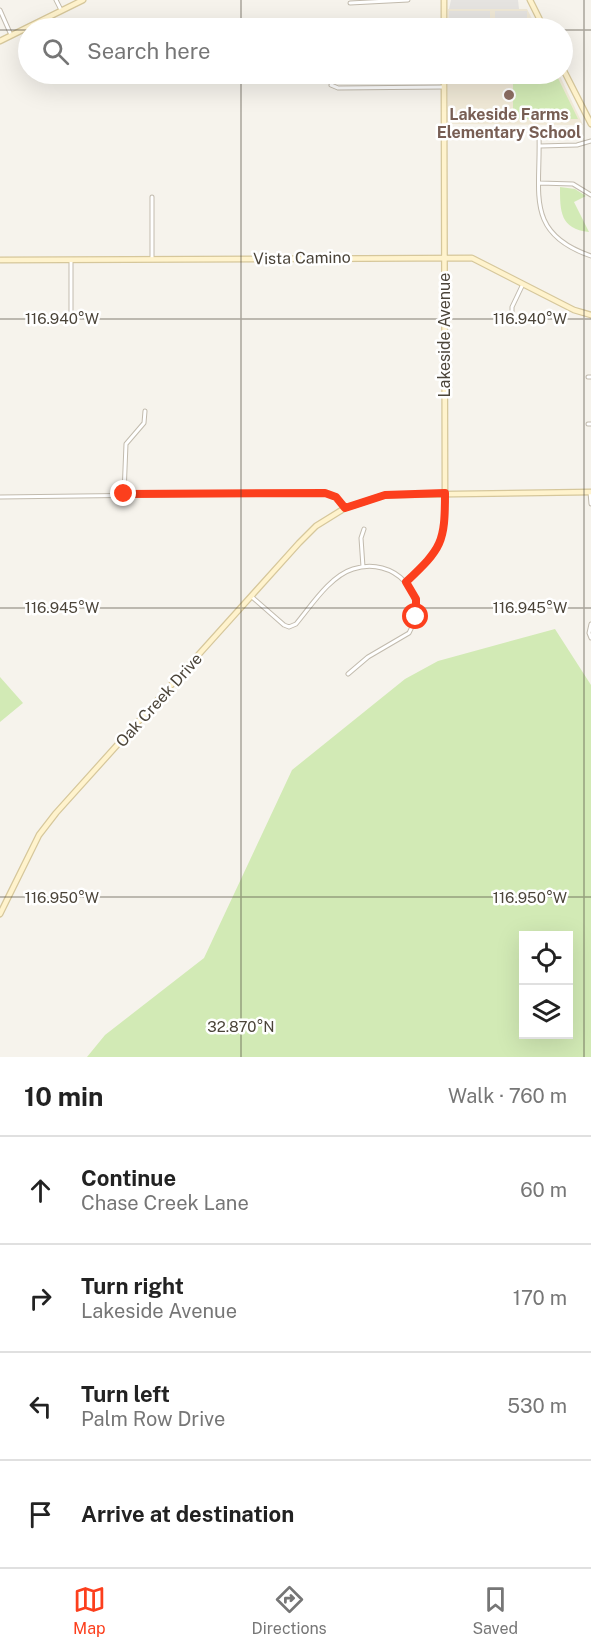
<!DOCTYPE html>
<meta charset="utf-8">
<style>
body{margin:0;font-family:"Public Sans",sans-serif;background:#f2f2f2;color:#222}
.controls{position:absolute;right:18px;bottom:18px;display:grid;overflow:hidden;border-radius:0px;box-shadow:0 6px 24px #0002}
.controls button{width:54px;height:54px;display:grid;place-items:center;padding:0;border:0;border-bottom:2px solid #e0e0e0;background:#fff;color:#222;font:30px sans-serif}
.stop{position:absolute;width:18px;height:18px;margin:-14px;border:4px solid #fc3f1d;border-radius:50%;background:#fff}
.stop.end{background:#fc3f1d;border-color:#fff;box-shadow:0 2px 6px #0008}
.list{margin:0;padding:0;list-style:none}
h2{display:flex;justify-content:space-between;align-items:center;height:78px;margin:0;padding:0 24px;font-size:26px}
h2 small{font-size:20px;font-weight:400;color:#767676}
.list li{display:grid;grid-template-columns:39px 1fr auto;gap:18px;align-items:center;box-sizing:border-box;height:108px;padding:0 24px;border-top:2px solid #e0e0e0}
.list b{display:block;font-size:22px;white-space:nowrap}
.list p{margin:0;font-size:20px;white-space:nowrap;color:#767676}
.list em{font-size:20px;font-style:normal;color:#767676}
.icon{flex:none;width:33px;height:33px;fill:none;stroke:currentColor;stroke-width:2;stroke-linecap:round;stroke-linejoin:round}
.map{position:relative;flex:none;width:591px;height:1057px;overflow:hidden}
.search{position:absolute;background:#fff;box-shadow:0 6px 24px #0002;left:18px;right:18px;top:18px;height:66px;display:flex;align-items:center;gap:15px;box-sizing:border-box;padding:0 21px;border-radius:33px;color:#767676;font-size:22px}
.sheet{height:510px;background:#fff}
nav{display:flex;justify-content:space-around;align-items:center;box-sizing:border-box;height:84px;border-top:2px solid #e0e0e0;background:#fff;font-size:16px;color:#767676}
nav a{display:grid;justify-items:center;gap:3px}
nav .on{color:#fc3f1d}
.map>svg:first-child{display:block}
</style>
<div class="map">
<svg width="591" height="1057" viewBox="0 0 591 1057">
<rect width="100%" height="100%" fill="#f6f3ec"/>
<path fill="#efe8d6" d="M448 9H527L537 28H448Z
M448 74H559L583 125 448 124Z"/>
<path fill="#d2eab5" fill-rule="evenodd" d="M513 74H556L578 119H513Z
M560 187 575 189 586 196 574 202 589 232C560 229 560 211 560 187Z
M555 629 591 685V1057H87L105 1035 204 958 292 770 405 679 438 661ZM524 936H568V1034H524Z
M0 677 23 703 0 722Z"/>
<path fill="#e5e3e0" d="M451 0H518L519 9H449Z
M449 11H490V28H449Z
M495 11H527V23H495Z"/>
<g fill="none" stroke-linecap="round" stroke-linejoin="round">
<defs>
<path id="street" d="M56 0 61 10
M350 3 408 0
M0 10 11 35
M331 85 338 88 444 87
M539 135C541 193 524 233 591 256
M540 146 577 145 591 141
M540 183 573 184 591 195
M152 197V259
M71 260V320
M512 316V307L523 284
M588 377H591
M588 424H591
M590 492 591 504
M124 494 126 444 144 423 145 411
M0 497 325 493 336 497 345 508
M363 567 361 538 364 529
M406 582C442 548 445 543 445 493
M252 597 284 625 289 627 296 624C311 606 330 576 353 569 394 556 431 594 409 633L368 657 348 674
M591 624 589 633 591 638"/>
<path id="secondary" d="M444 0V28
M530 0 544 28
M0 41 83 0
M562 67 591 124
M444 74 445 493
M0 260 472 258 574 310 591 315
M0 914 39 835 56 813 299 543 316 526 345 508 385 495 591 492"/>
</defs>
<use href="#street" stroke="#c2bbae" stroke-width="5"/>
<use href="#secondary" stroke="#d6c79b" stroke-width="7"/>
<use href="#street" stroke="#fff" stroke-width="3"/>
<use href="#secondary" stroke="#fff3cd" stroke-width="4.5"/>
</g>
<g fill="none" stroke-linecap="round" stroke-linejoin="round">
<path stroke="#fc3f1d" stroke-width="8" d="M124 494 325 493 336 497 345 508 385 495 445 493C445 543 442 548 406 582L416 599V617"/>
</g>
<path fill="none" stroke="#4b4439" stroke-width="1.5" stroke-opacity="0.45" d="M241 0V28M584 0V1057M0 30H28M562 30H591M241 74V1057M0 319H591M0 608H591M0 897H591"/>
<circle fill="#8d6e63" stroke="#fff" stroke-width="2" cx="509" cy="95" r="6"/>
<g text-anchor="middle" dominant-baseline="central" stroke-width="5" stroke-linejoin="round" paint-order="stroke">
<g font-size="16" font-weight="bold" fill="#785e54" stroke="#fff">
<text x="509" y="114">Lakeside Farms<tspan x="509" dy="18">Elementary School</tspan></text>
</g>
<g font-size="16" fill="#4b4439" stroke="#fff">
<text transform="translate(302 258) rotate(-1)">Vista Camino</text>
<text transform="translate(444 335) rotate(-90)">Lakeside Avenue</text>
<text transform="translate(159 700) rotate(-48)">Oak Creek Drive</text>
</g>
</g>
<g font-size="15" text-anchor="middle" fill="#4b4439" stroke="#fff" stroke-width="5" stroke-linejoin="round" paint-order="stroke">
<text x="530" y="324">116.940°W</text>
<text x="62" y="324">116.940°W</text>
<text x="62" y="613">116.945°W</text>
<text x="530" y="613">116.945°W</text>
<text x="62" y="903">116.950°W</text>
<text x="530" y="903">116.950°W</text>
<text x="241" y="1032">32.870°N</text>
</g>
</svg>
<div class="controls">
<button><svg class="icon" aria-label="locate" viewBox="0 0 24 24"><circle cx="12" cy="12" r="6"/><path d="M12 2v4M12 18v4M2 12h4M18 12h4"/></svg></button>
<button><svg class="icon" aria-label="layers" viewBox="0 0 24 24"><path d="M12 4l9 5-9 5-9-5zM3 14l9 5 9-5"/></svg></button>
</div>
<div class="stop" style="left:416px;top:617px"></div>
<div class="stop end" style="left:124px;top:494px"></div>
<div class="search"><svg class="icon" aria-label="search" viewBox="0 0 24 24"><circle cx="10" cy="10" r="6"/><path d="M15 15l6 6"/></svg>Search here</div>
</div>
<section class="sheet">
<h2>10 min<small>Walk · 760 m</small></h2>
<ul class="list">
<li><svg class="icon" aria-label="ahead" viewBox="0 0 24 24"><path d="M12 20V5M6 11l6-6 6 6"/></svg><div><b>Continue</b><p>Chase Creek Lane</p></div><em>60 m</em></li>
<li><svg class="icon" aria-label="right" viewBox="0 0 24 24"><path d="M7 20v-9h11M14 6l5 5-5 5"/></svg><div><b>Turn right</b><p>Lakeside Avenue</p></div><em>170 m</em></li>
<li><svg class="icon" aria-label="left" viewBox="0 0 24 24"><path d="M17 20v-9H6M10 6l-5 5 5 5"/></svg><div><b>Turn left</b><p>Palm Row Drive</p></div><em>530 m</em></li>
<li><svg class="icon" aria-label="arrive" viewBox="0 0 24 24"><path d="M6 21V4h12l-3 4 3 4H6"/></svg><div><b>Arrive at destination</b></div></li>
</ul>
</section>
<nav>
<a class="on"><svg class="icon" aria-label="map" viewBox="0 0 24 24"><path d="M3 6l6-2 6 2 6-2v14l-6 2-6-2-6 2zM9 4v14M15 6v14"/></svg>Map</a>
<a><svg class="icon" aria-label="directions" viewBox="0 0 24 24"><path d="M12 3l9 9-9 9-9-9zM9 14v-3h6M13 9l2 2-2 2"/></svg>Directions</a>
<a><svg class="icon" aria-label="saved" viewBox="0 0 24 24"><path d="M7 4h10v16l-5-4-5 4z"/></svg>Saved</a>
</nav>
